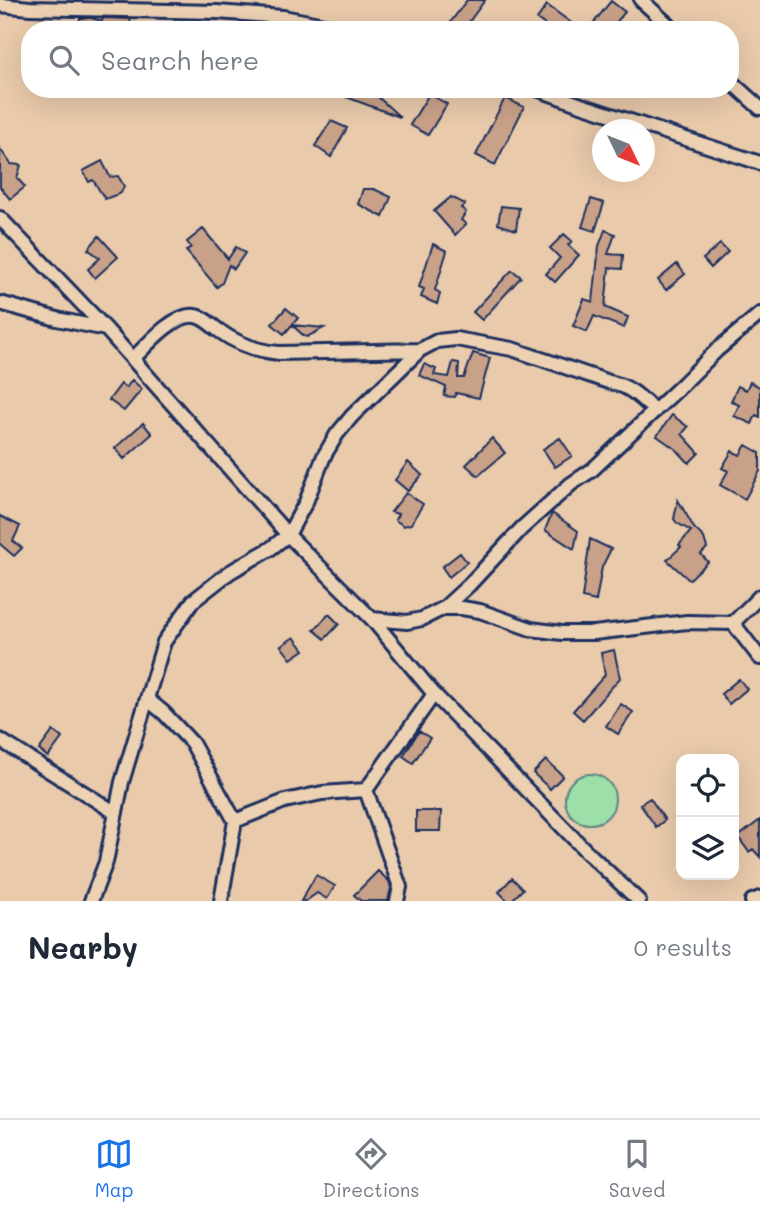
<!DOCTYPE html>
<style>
body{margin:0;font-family:Mali,sans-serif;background:#f2f2f3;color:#1f2937}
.controls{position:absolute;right:21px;bottom:21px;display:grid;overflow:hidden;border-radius:14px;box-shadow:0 7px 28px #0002}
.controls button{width:63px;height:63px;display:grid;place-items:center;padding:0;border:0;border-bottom:2px solid #e0e1e3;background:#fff;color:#1f2937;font:35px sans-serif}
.compass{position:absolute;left:592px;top:119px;width:63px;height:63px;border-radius:50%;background:#fff;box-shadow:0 7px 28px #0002;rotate:133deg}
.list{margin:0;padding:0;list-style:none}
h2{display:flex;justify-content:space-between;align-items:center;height:91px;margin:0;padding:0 28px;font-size:30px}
h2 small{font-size:23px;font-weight:400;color:#747a83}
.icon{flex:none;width:38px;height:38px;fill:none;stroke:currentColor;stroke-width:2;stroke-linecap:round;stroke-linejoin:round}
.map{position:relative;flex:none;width:760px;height:901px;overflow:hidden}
.search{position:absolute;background:#fff;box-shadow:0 7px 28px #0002;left:21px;right:21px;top:21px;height:77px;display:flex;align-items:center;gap:18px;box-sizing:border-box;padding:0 24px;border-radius:28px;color:#747a83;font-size:26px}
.sheet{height:217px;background:#fff}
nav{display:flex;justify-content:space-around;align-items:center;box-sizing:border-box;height:98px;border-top:2px solid #e0e1e3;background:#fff;font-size:19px;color:#747a83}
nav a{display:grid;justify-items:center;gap:4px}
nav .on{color:#1a73e8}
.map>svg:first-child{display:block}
</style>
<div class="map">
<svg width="760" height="901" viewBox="0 0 760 901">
<rect width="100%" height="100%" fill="#e9caab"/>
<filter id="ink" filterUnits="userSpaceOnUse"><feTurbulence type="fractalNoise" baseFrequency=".0143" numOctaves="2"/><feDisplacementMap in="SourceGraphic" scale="14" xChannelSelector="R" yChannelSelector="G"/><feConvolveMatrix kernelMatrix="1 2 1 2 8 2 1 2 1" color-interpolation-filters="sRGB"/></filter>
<g filter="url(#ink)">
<path fill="#9ddfa9" stroke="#5c8784" stroke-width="2" d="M565 799a25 25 0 1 1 50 0a25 25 0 1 1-50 0Z"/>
<path fill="#c9a188" stroke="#1b2f5e" stroke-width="2" d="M467 0H485L463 30H459L450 23Z
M611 1 625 12 610 30H588Z
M547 5 581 30H552L537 19Z
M80 18H91L102 21 103 18 131 19 128 30H77Z
M351 89H382L379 98 400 117 346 97Z
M429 94 447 104 428 135 410 125Z
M505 98 524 107 495 165 476 155Z
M331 121 347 128 331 157 315 146Z
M0 149 11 164 21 165 17 178 25 187 10 199 0 187Z
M102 161 110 177 118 176 124 186 121 193 105 199 93 180 89 182 83 171Z
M363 189H374L391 197 383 217 358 204Z
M451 197 465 204 461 208 466 212 461 220 466 224 455 235 434 211Z
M591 199 604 203 595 231 582 227Z
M501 206 519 208 516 230 498 224Z
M203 229 228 259 236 247 245 253 234 269 229 265 222 283 217 287 186 251 191 247 187 242Z
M605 230 615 234 608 254 623 255 622 269 609 268 605 307 628 317 624 328 594 316 587 332 573 326 584 299 593 302 599 246Z
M564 234 572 241 568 245 579 255 555 282 546 274 560 258 550 248Z
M99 236 118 257 95 278 88 269 100 258 88 249Z
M433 244 447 251 435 290 440 293 437 304 421 297 424 289 419 287Z
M720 244 728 252 711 268 703 259Z
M677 264 685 274 666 290 658 280Z
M512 270 521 277 482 320 473 312Z
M286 308 298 318 292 325 324 328 307 337 304 336 292 325 284 334 272 324Z
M473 353 490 358 479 398 456 393 455 397 444 396 446 387 419 375 424 364 436 369 434 375 449 377 453 362 459 363 458 378H464Z
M132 380 142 389 124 411 109 400 121 384 126 388Z
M750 382 760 387V417L756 415 752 424 734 416 739 405 731 401 738 386 746 390Z
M672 415 688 427 682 434 699 453 689 463 677 450 657 436Z
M143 423 152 434 124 459 115 448Z
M492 438 505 453 478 476 466 465Z
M560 438 572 456 555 467 543 449Z
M746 445 760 453V471L745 499 720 485 728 471 722 468 732 451 740 455Z
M408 462 422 475 408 491 395 480Z
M406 493 423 504 411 524 404 526 395 520 398 514 391 512Z
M678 500 694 528 704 538 707 548 701 554 708 562 689 580 667 560 681 547 679 545 691 531 677 523 674 519Z
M552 513 578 531 574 549 545 530Z
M0 516 20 526 13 541 22 548 14 556 0 544Z
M590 539 611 549 602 567 596 601 582 598Z
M460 553 467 562 449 577 442 567Z
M329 614 339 624 325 639 314 630Z
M294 637 304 650 291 659 281 646Z
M614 650 620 678 583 720 573 711 605 675 601 653Z
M739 679 747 689 729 704 721 694Z
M621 704 633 712 618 734 606 726Z
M53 731 62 738 48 757 39 750Z
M419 731 430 738 413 763 403 756Z
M546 760 563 776 550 789 533 773Z
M650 798 665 820 656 827 640 804Z
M416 811H441L440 831H416Z
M760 820V857L753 849 749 852 738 837Z
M378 871 389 881 391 888 388 901H361L354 895Z
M316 875 335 886 327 899 317 893 306 901H301Z
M512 878 523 889 511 901H508L499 892Z"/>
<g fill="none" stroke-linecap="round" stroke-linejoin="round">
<defs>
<path id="minor" d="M641 0 674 30
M0 5 30 8 217 12 283 17 350 30
M730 81 760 108
M537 89 581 105 760 163
M0 218 106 329 288 535 372 619 434 694 586 851 639 901
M0 303 57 319 106 329
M133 359C146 346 174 313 195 316 204 317 211 325 218 330 237 344 256 351 279 353L420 350
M444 608H462L480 611 531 629 562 633H594L687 622 733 623 760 658
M372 619 407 622 422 619 444 608 469 585 522 528 571 484 592 470 683 384 717 350 760 314
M733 623 760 596
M147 699 164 713 192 743 235 821 285 801 322 793 366 790 434 694
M0 740 116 813
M366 790 400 887 397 901
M91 901 106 862 122 782 164 642 193 601 230 572 270 549 288 535 306 502 324 456 337 434 352 416 420 350 437 341 456 339 512 349 609 382C630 386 640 397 655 411
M221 901 235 821
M752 901 760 898"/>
</defs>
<use href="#minor" stroke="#1b2f5e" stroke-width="18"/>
<use href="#minor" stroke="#ecd1b3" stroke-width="12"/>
</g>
</g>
</svg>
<div class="controls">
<button><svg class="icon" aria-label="locate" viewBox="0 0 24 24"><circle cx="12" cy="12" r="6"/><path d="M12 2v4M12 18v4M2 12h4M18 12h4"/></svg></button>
<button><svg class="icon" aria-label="layers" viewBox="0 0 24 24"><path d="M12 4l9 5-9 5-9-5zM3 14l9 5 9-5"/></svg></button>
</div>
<svg class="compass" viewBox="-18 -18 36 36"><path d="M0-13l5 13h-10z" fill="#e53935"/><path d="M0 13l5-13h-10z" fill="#747a83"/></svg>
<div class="search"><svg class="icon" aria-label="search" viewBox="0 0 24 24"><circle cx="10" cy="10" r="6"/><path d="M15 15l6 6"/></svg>Search here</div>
</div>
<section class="sheet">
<h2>Nearby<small>0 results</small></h2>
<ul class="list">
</ul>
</section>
<nav>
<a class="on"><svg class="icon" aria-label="map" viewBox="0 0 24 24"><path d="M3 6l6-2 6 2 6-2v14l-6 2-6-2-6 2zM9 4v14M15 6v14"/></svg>Map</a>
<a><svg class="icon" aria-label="directions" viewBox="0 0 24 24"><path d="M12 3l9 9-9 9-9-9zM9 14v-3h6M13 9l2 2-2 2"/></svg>Directions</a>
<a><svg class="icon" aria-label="saved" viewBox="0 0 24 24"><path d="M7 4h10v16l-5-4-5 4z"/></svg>Saved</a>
</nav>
